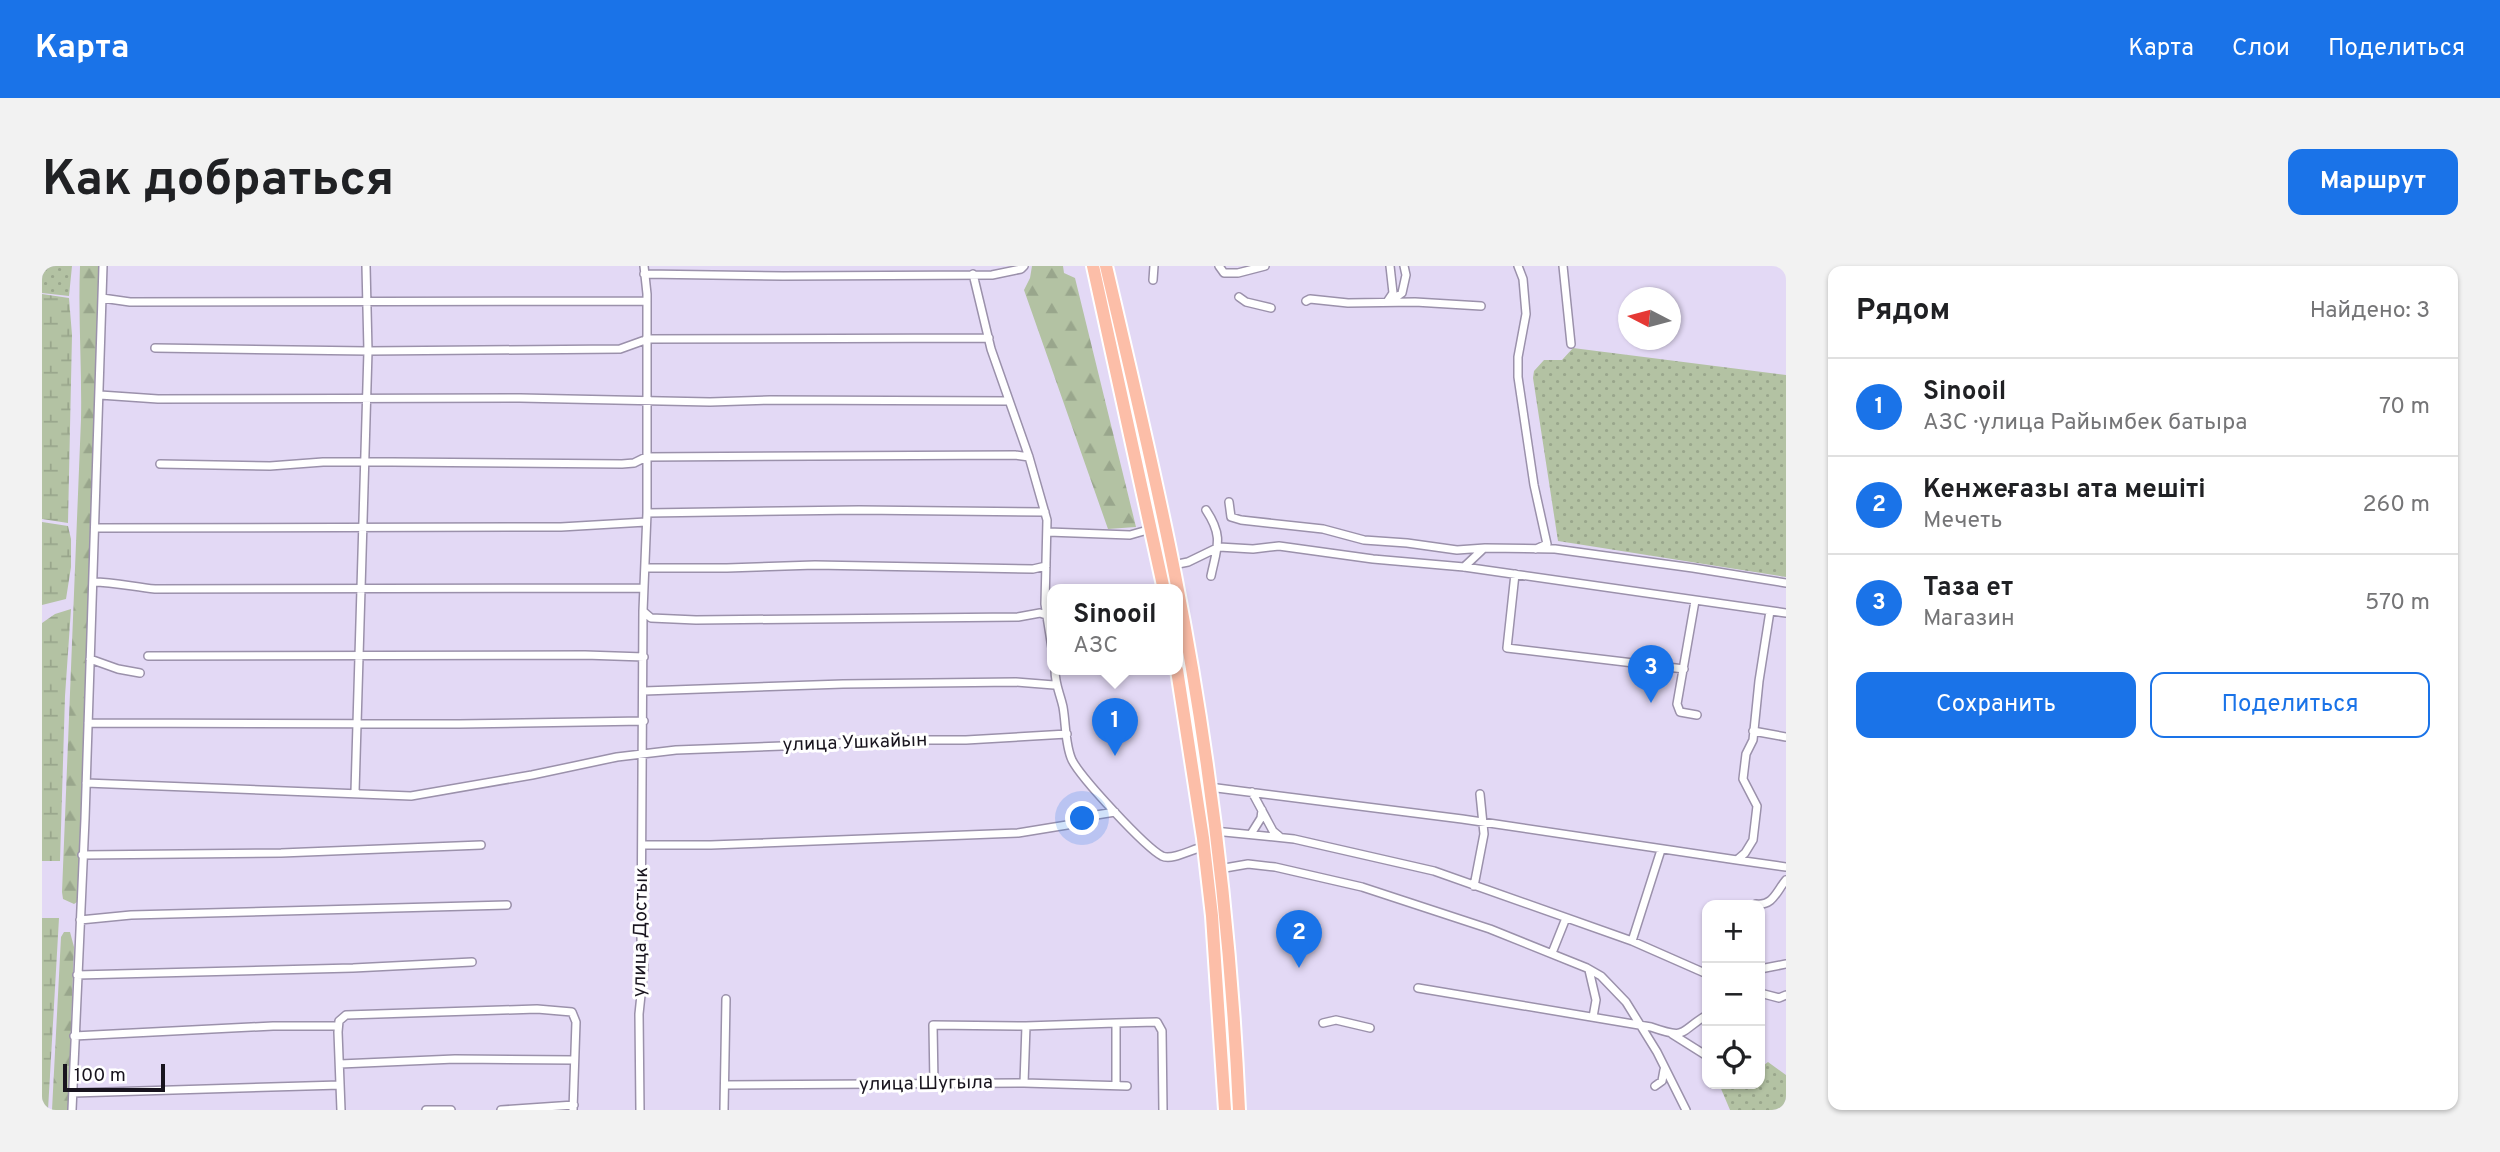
<!DOCTYPE html>
<html lang="ru">
<meta charset="utf-8">
<style>
body{margin:0;font-family:Overpass,sans-serif;background:#f2f2f2;color:#202124}
.controls{position:absolute;right:21px;bottom:21px;display:grid;overflow:hidden;border-radius:14px;box-shadow:0 2px 5px #0004}
.controls button{width:63px;height:63px;display:grid;place-items:center;padding:0;border:0;border-bottom:2px solid #e0e0e0;background:#fff;color:#202124;font:35px sans-serif}
.compass{position:absolute;left:1576px;top:21px;width:63px;height:63px;border-radius:50%;background:#fff;box-shadow:0 2px 5px #0004;rotate:276deg}
.scale{position:absolute;left:21px;bottom:18px;width:102px;box-sizing:border-box;padding-left:7px;border:4px solid #18141e;border-top:0;font-size:19px;line-height:24px;white-space:nowrap;color:#18141e;-webkit-text-stroke:5px #fff;paint-order:stroke}
.you{position:absolute;left:1041px;top:553px;width:24px;height:24px;margin:-18px;border:5px solid #fff;border-radius:50%;background:#1a73e8;box-shadow:0 0 0 10px #1a73e833}
.badge{display:grid;place-items:center;width:46px;height:46px;border-radius:50%;background:#1a73e8;color:#fff;font-size:23px;font-weight:700}
.pin{position:absolute;translate:-50% -58px;filter:drop-shadow(0 2px 4px #0008)}
.pin::after{content:'';position:absolute;top:37px;width:24px;height:21px;background:inherit;clip-path:polygon(0 0,100% 0,50% 100%)}
.popup{position:absolute;left:1005px;top:318px;width:136px;height:91px;box-sizing:border-box;display:grid;place-content:center;border-radius:14px;background:#fff;filter:drop-shadow(0 2px 5px #0005);font-size:23px;white-space:nowrap;color:#757577}
.popup b{font-size:26px;color:#202124}
.popup::after{content:'';position:absolute;left:50%;top:100%;margin-left:-14px;border:14px solid transparent;border-top-color:#fff}
.list{margin:0;padding:0;list-style:none}
h2{display:flex;justify-content:space-between;align-items:center;height:91px;margin:0;padding:0 28px;font-size:30px}
h2 small{font-size:23px;font-weight:400;color:#757577}
.list li{display:grid;grid-template-columns:46px 1fr auto;gap:21px;align-items:center;box-sizing:border-box;height:98px;padding:0 28px;border-top:2px solid #e0e0e0}
.list b{display:block;font-size:26px;white-space:nowrap}
.list p{margin:0;font-size:23px;white-space:nowrap;color:#757577}
.list em{font-size:23px;font-style:normal;color:#757577}
.actions{display:flex;gap:14px;padding:21px 28px}
.actions a{flex:1;padding:16px 0;border:2px solid #1a73e8;border-radius:14px;text-align:center;font-size:24px;color:#1a73e8}
.actions .main{background:#1a73e8;color:#fff}
.icon{flex:none;width:38px;height:38px;fill:none;stroke:currentColor;stroke-width:2;stroke-linecap:round;stroke-linejoin:round}
.map{position:relative;flex:none;width:1744px;height:844px;overflow:hidden;border-radius:14px}
header{display:flex;align-items:center;gap:42px;box-sizing:border-box;height:98px;padding:0 35px;background:#1a73e8;color:#fff}
header strong{font-size:33px}
nav{display:flex;gap:38px;margin-inline-start:auto;font-size:24px}
.intro{display:flex;align-items:center;justify-content:space-between;box-sizing:border-box;height:168px;padding:0 42px}
h1{margin:0;font-size:49px}
.button{padding:18px 32px;border-radius:14px;background:#1a73e8;color:#fff;font-size:24px;font-weight:700}
main{display:flex;gap:42px;padding:0 42px}
aside{flex:1;background:#fff;border-radius:14px;box-shadow:0 2px 5px #0004}
.map>svg:first-child{display:block}
</style>
<header>
<strong>Карта</strong>
<nav><a>Карта</a><a>Слои</a><a>Поделиться</a></nav>
</header>
<div class="intro"><h1>Как добраться</h1><a class="button">Маршрут</a></div>
<main>
<div class="map">
<svg width="1744" height="844" viewBox="0 0 1744 844">
<defs>
<pattern id="grass-dots" width="8" height="8" patternUnits="userSpaceOnUse" patternTransform="scale(1.75)"><rect width="8" height="8" fill="#b3c2a3"/><path d="M2 2h.1M6 6h.1" fill="none" stroke="#99a68c" stroke-width="1.8" stroke-linecap="round"/></pattern>
<pattern id="forest-firs" width="22" height="20" patternUnits="userSpaceOnUse" patternTransform="scale(1.75)"><rect width="22" height="20" fill="#b3c2a3"/><path d="M5 1l3.5 6h-7zM16 11l3.5 6h-7z" fill="#99a68c"/></pattern>
<pattern id="wetland-marsh" width="20" height="14" patternUnits="userSpaceOnUse" patternTransform="scale(1.75)"><rect width="20" height="14" fill="#b3c2a3"/><path d="M1 5h8M5 5V1M11 12h8M15 12V8" fill="none" stroke="#99a68c"/></pattern>
</defs>
<rect width="100%" height="100%" fill="#e3d9f5"/>
<path fill="url(#grass-dots)" d="M0 0H30L27 30 0 27Z
M1054 0H1060L1129 324H1124Z
M1531 82 1744 109V311L1516 275 1491 112 1492 105 1502 94H1520Z
M1726 796 1744 809V844H1688L1677 818H1718V802Z"/>
<path fill="url(#forest-firs)" d="M38 0H58L36 631 35 636 32 638 21 633 20 626 39 153C40 102 36 51 38 0Z
M990 0H1021L1022 7 1033 12 1094 261 1066 263 982 24 988 12Z
M22 666H28L32 681 26 844H10L19 671Z"/>
<path fill="url(#wetland-marsh)" d="M0 28 27 32 30 69 26 257 0 253Z
M0 256 26 260 29 273V301L24 333 0 339Z
M29 343 23 430 18 595H0V357L13 348Z
M0 652H17L6 844H0Z"/>
<g fill="none" stroke-linecap="round" stroke-linejoin="round">
<defs>
<path id="minor" d="M1177 0 1182 7H1196L1223 0
M1476 0 1481 13 1484 48 1476 91V111L1492 219 1505 278 1494 283
M1521 0 1529 78
M602 8 741 10 950 9 979 3 982 0
M931 8 949 83 987 191 1005 254 1003 338 1010 382
M1111 14 1112 0
M1197 31 1204 36 1229 42
M60 32 88 36 605 35
M1264 35 1268 33 1306 37 1373 36 1439 40
M1349 35 1360 27 1364 9 1362 0
M1345 36 1351 27 1348 0
M604 73 947 72
M113 82 326 85 578 83 603 74
M58 129 116 133 478 132 668 136 728 134 967 135
M118 198 228 200 281 196H350L580 198 592 197 604 191 973 189 987 191
M1187 236 1189 251 1199 254 1281 263 1322 274 1365 277 1415 284 1443 282 1513 283 1651 302 1744 317
M1164 244C1182 271 1175 281 1169 310
M605 247 817 244 1003 246
M53 262 519 261 604 256
M1006 266 1088 269 1109 263
M1131 299 1146 296 1177 281 1211 283 1237 280 1331 293 1422 301 1744 347
M1422 301 1440 284
M603 302H685L773 299 991 303 1004 300
M1473 308 1465 382 1642 403
M51 316C72 316 92 321 113 323L602 322
M1653 335 1635 438 1638 446 1655 449
M602 346 609 352 654 354 976 351 998 347 1004 349
M106 390 543 389 602 391
M48 393 76 403 98 407
M1013 404C1013 419 1018 427 1021 441 1024 458 1023 479 1030 494 1039 512 1103 581 1120 590 1130 595 1150 583 1161 581
M602 425 801 418 974 416 1012 419
M46 457 417 458 602 455
M1711 465 1744 471
M44 517 369 530 490 509 575 491 634 484 794 478 813 474H924L1025 468
M1167 521 1420 553 1695 594 1703 587 1711 574 1715 540 1701 513 1704 488 1711 474 1717 415 1728 345
M313 526 326 85 324 0
M1210 526 1231 565 1237 570
M1172 565 1252 573 1392 605 1590 675 1665 708
M1209 568 1219 552 1220 544
M600 579H669L976 567 1025 559 1048 550 1073 546
M40 589 239 587 439 579
M1695 594 1744 601
M1177 603 1206 598 1233 601 1320 621 1448 663 1545 702 1559 710 1584 736 1615 786 1644 844
M1432 620 1442 568 1438 528
M1714 638C1731 640 1734 626 1744 614
M38 654 89 649 465 639
M1590 675 1619 584
M1510 687 1524 652
M1718 703 1744 698
M1547 704 1554 734 1551 751
M35 709 311 702 430 696
M1376 722 1609 761C1646 774 1636 766 1665 749
M1718 727 1737 732 1744 729
M1281 757 1294 754 1328 762
M1630 768 1665 790
M32 770 231 760H296
M298 798 413 793 532 794
M982 817 984 760
M892 818 891 759 984 760 1074 757
M1074 818V757L1115 756 1120 765 1121 844
M683 819 982 817 1085 820
M1613 820 1620 815 1622 804
M31 827 298 819
M30 844 43 553 61 0
M299 844 296 766 297 755 304 749 495 743 530 746 534 756 531 844
M384 844H409
M459 844 532 839
M598 844 597 748 602 700 599 683 601 345 605 247V28L602 0
M682 844 684 733"/>
<path id="trunk" d="M1051 0 1122 324
M1064 0C1088 103 1113 206 1133 309 1167 483 1189 667 1197 844
M1135 404 1161 572 1170 650 1183 844"/>
</defs>
<use href="#minor" stroke="#9b91ab" stroke-width="10"/>
<use href="#trunk" stroke="#fff" stroke-width="16"/>
<use href="#minor" stroke="#fff" stroke-width="7"/>
<use href="#trunk" stroke="#fcbea8" stroke-width="12"/>
</g>
<g text-anchor="middle" dominant-baseline="central" stroke-width="6" stroke-linejoin="round" paint-order="stroke">
<g font-size="19" fill="#18141e" stroke="#fff">
<text transform="translate(813 477) rotate(-2)">улица Ушкайын</text>
<text transform="translate(599 666) rotate(-89)">улица Достык</text>
<text transform="translate(884 818) rotate(-1)">улица Шугыла</text>
</g>
</g>
</svg>
<div class="controls">
<button>+</button>
<button>−</button>
<button><svg class="icon" aria-label="locate" viewBox="0 0 24 24"><circle cx="12" cy="12" r="6"/><path d="M12 2v4M12 18v4M2 12h4M18 12h4"/></svg></button>
</div>
<svg class="compass" viewBox="-18 -18 36 36"><path d="M0-13l5 13h-10z" fill="#e53935"/><path d="M0 13l5-13h-10z" fill="#757577"/></svg>
<div class="scale">100 m</div>
<div class="you"></div>
<div class="pin badge" style="left:1073px;top:490px">1</div>
<div class="popup"><b>Sinooil</b>АЗС</div>
<div class="pin badge" style="left:1257px;top:702px">2</div>
<div class="pin badge" style="left:1609px;top:437px">3</div>
</div>
<aside>
<h2>Рядом<small>Найдено: 3</small></h2>
<ul class="list">
<li><span class="badge">1</span><div><b>Sinooil</b><p>АЗС · улица Райымбек батыра</p></div><em>70 m</em></li>
<li><span class="badge">2</span><div><b>Кенжеғазы ата мешіті</b><p>Мечеть</p></div><em>260 m</em></li>
<li><span class="badge">3</span><div><b>Таза ет</b><p>Магазин</p></div><em>570 m</em></li>
</ul>
<div class="actions"><a class="main">Сохранить</a><a>Поделиться</a></div>
</aside>
</main>
